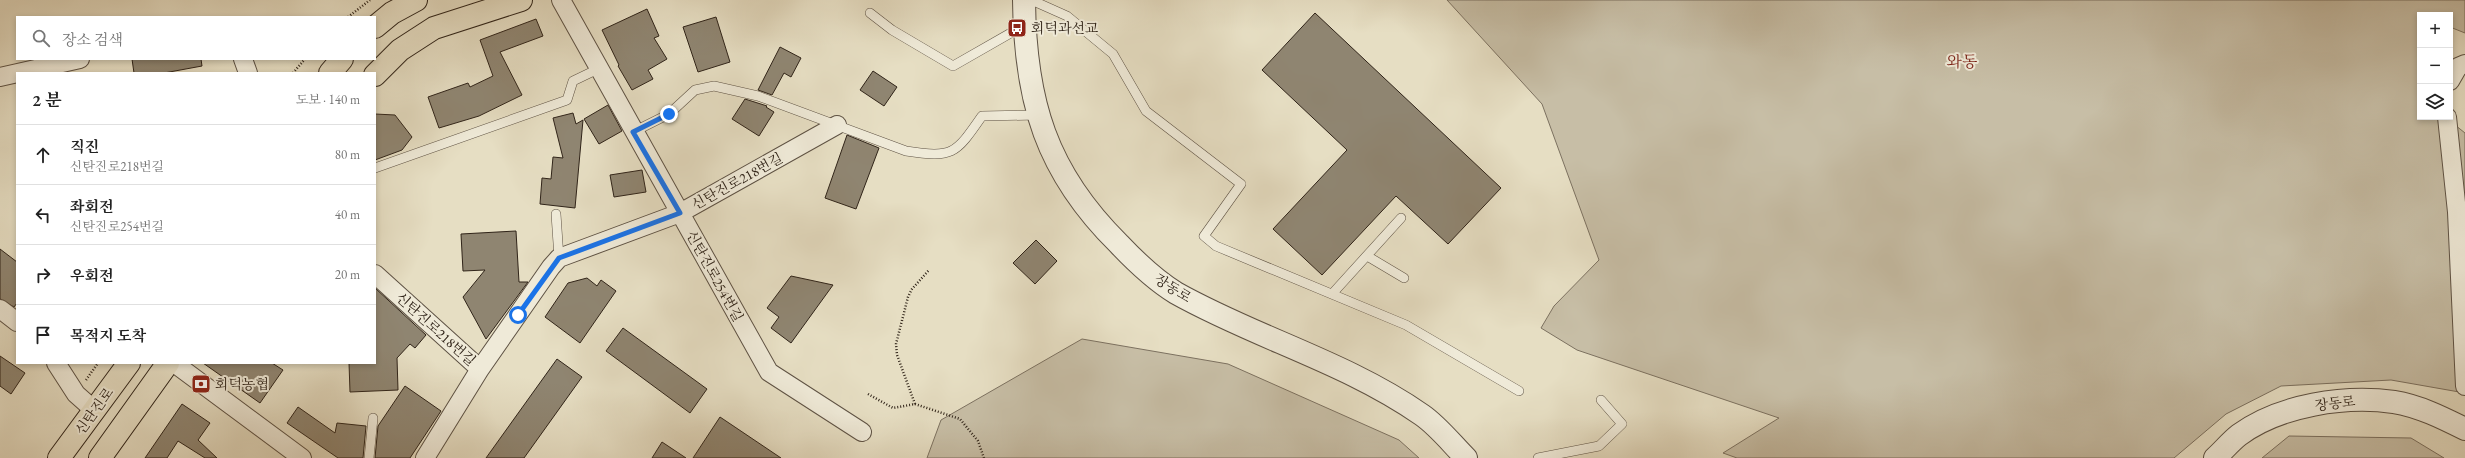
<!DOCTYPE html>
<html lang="ko">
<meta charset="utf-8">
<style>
body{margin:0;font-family:"EB Garamond","Noto Serif KR",serif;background:#f2f2f2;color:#222}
.controls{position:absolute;right:12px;top:12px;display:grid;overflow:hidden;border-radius:0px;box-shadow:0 2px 6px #0003}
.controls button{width:36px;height:36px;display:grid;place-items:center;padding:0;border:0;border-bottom:1px solid #e0e0e0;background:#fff;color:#222;font:20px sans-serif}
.stop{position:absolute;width:12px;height:12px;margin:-9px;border:3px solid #1a73e8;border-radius:50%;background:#fff}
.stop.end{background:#1a73e8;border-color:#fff;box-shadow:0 1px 4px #0008}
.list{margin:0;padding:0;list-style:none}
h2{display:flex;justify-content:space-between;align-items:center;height:52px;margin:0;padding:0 16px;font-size:17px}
h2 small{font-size:13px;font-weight:400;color:#767676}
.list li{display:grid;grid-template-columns:26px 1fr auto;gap:12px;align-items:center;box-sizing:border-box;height:60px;padding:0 16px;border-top:1px solid #e0e0e0}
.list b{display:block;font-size:15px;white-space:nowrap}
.list p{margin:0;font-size:13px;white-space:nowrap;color:#767676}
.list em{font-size:13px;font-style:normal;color:#767676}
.icon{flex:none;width:22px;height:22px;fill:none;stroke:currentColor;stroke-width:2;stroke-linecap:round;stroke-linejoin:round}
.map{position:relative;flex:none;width:2465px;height:458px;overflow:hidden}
.search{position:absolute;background:#fff;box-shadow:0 2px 6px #0003;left:16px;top:16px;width:360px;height:44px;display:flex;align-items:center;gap:10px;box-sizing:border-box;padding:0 14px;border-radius:0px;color:#767676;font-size:15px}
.panel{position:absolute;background:#fff;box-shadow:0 2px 6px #0003;left:16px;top:72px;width:360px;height:292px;border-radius:0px}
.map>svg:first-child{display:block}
</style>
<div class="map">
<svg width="2465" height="458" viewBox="0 0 2465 458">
<rect width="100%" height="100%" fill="#e6dec3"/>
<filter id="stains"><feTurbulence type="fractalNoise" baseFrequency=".005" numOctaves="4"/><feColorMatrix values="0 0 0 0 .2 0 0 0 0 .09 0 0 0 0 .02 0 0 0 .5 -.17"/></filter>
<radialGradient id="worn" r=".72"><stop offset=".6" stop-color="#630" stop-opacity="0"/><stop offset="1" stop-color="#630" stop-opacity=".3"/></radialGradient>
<path fill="#c7bea6" stroke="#7c7160" d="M1447 0H2465V33L2450 27V15H2420V117H2445L2465 133V393L2391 380 2281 386 2226 414 2174 458H1737L1723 453 1779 418 1577 350 1541 328 1554 306 1599 260 1542 104Z
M1082 339 1228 364 1399 440 1419 458H927L941 420Z
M2289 436 2411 438 2444 458H2262Z"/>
<path fill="#8f8571" stroke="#302419" d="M647 9 659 36 654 38 667 59 648 70 653 79 632 90 618 66 619 65 602 30Z
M1315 13 1501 188 1448 244 1396 196 1322 275 1273 229 1347 150 1262 70Z
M716 17 730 62 698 72 683 27Z
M536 19 543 36 500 52 522 95 479 116 439 128 428 97 468 83 470 87 493 76 480 40Z
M780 47 801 58 791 77 784 73 772 95 758 90Z
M132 59H201L202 66 164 73H134Z
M873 71 897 87 884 106 860 90Z
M745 99 767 106 766 107 774 112 759 136 732 119Z
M608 105 622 131 599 144 584 119Z
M573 113 576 124 583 120 575 208 540 204 542 178 551 179 553 157 563 158 553 118Z
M375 114 395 115 412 137 402 150 375 160Z
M847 135 879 148 856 209 825 198Z
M642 170 646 192 614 197 610 175Z
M516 231 519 282H528L486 339 463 297 485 270 463 271 461 234Z
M1036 240 1057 261 1035 284 1013 263Z
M0 249 17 262V303L14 307 0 299Z
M791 276 833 285 791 343 771 328 779 317 767 308Z
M587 278 597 286 601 280 616 291 580 343 545 317 568 283Z
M375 288 426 335 415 348 410 344 397 358 398 390 350 392 349 363H375Z
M623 328 707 389 690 413 606 351Z
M0 356 25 373 11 394 0 386Z
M557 359 582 377 524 458H486Z
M203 363H272L283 370 260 403Z
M405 386 441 411 410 458H375L378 426Z
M182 404 210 423 198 440 217 458H205L178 441 167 458H145Z
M298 407 335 433 337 423 366 426 363 458H338L287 423Z
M720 417 781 458H693Z
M662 442 686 458H652Z"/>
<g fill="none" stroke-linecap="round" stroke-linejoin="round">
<defs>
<path id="service" d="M1031 0 1067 16 1113 54 1146 111 1241 184 1204 236 1216 246 1406 325 1519 391
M870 13 892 30 953 66 1023 26
M633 132 669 114 695 90 714 86 758 96 906 151C953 158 955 155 982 116L1037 115
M375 168 567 100 573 81 598 69
M556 214 559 258
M1367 256 1404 278
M1332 294 1401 218
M369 458 373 418
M1538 458 1599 446 1622 424 1601 400"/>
<path id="minor" d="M561 0 769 372 862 432
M243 59 248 73
M0 77 80 59
M2450 81 2458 67 2465 64
M2447 117 2457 212 2465 386
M375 274 480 369
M0 309 17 322
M56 363 76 394 94 410
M174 363 302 458
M425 458 480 369 551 267 559 258 680 213 837 125"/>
<path id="tertiary" d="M1024 0C1025 101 1046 172 1119 244 1136 262 1155 280 1176 293 1256 338 1346 362 1422 415 1438 426 1452 444 1466 458
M2215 458C2223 451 2230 442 2239 435 2280 405 2345 395 2394 402 2419 406 2443 418 2465 429"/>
<path id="primary" d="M375 27 392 13 416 0
M330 73 342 59
M375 75 400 50 434 28 521 0
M59 458 129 363
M100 458 168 363"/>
</defs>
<use href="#service" stroke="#5e5244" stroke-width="10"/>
<use href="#minor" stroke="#5e5244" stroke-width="20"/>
<use href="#tertiary" stroke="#5e5244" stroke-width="24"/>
<use href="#primary" stroke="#302419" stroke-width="24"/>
<path stroke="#302419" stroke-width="2.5" stroke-dasharray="1 2" stroke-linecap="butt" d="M348 17 370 0
M293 73 305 59
M86 380 98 363
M868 394 893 408 915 404 960 419 978 441 984 458
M915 404 897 355 896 344 908 297 912 289 929 270"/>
<use href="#service" stroke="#efead8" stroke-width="9"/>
<use href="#minor" stroke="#efead8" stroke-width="18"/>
<use href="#tertiary" stroke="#efead8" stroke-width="22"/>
<use href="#primary" stroke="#e6dec3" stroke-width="22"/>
</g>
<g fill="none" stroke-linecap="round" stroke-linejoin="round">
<path stroke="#1a73e8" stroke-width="5" d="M518 315 559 258 680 213 633 132 669 114"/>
</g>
<defs>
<symbol id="bus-square" viewBox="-11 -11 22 22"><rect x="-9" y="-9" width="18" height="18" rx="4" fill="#8f2418" stroke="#efead8"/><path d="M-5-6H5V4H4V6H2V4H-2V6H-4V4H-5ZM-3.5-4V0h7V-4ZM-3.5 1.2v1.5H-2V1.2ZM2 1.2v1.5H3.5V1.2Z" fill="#fff"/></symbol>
<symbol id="bank-square" viewBox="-11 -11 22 22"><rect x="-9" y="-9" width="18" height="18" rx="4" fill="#8f2418" stroke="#efead8"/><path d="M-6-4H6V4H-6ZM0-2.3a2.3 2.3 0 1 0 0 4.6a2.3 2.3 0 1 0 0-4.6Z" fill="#fff"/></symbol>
</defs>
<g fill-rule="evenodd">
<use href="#bus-square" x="1006" y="17" width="22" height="22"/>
<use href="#bank-square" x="190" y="373" width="22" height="22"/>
</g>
<g text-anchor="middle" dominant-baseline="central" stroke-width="4" stroke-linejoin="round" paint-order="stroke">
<g font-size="14" fill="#302419" stroke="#efead8" text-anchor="start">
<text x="1031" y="28">회덕과선교</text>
<text x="215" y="384">회덕농협</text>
</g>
<g font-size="14" fill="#302419" stroke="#efead8">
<text transform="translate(737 181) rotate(-29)">신탄진로218번길</text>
<text transform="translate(715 276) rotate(61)">신탄진로254번길</text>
<text transform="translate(1173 288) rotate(32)">장동로</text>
<text transform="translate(436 329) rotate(42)">신탄진로218번길</text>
<text transform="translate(2335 403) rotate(-7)">장동로</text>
<text transform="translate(94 411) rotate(-54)">신탄진로</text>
</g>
<g font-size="16" fill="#7a1f14" stroke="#efead8">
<text x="1962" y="61">와동</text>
</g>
</g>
<rect width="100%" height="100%" filter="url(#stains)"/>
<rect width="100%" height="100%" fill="url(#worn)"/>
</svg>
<div class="controls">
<button>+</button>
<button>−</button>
<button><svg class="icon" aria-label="layers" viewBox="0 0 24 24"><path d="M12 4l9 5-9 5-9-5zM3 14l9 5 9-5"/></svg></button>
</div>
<div class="stop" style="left:518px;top:315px"></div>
<div class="stop end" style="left:669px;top:114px"></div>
<div class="search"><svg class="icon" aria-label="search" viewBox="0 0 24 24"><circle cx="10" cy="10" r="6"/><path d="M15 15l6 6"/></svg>장소 검색</div>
<section class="panel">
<h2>2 분<small>도보 · 140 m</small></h2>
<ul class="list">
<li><svg class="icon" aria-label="ahead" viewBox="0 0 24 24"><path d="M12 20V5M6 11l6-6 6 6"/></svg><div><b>직진</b><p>신탄진로218번길</p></div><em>80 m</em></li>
<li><svg class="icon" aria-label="left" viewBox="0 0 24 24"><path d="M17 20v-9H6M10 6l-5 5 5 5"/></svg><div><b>좌회전</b><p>신탄진로254번길</p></div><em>40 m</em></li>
<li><svg class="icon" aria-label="right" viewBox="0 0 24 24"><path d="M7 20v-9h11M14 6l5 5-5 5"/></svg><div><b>우회전</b></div><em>20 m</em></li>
<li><svg class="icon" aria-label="arrive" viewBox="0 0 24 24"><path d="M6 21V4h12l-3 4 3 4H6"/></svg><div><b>목적지 도착</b></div></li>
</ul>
</section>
</div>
